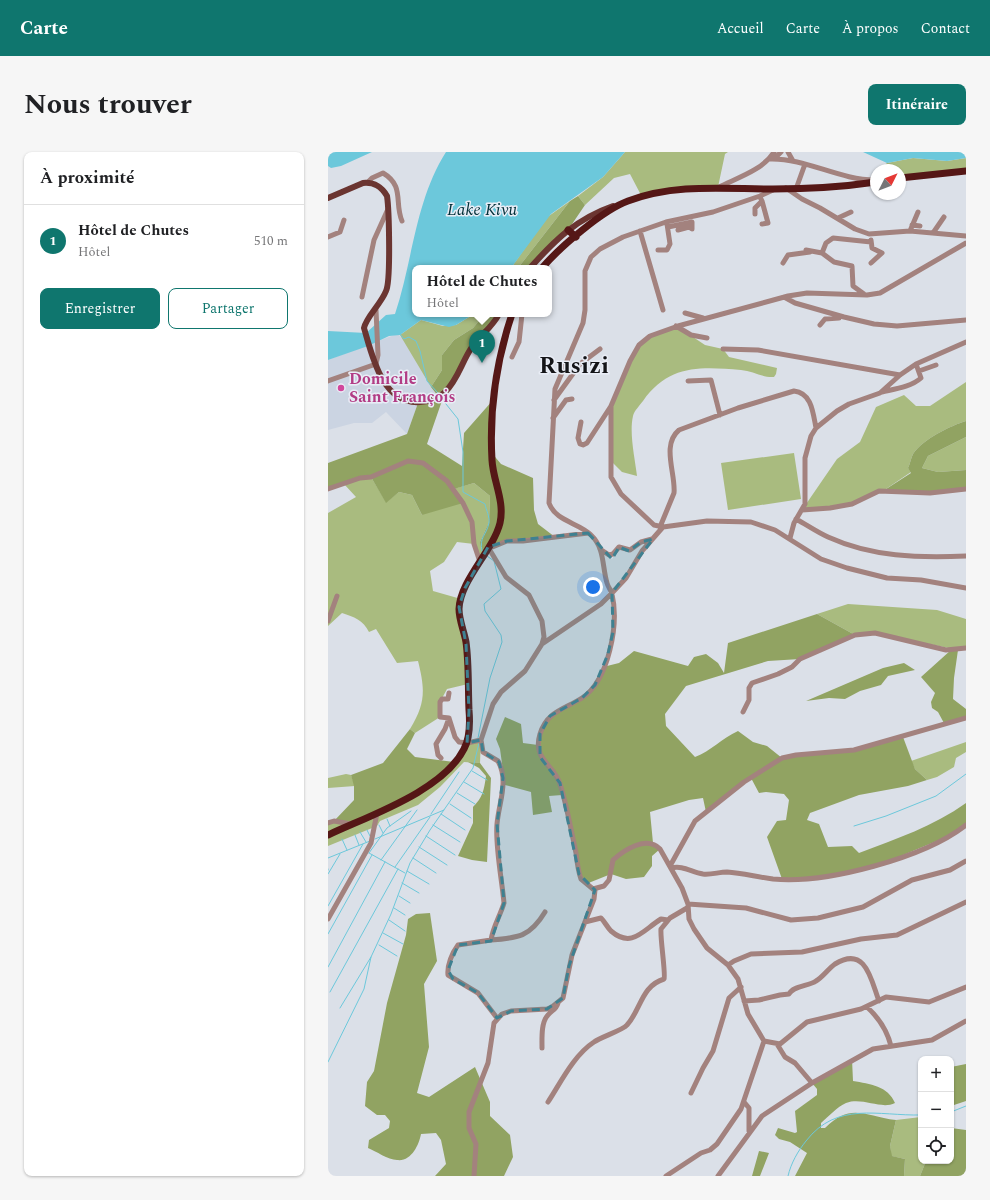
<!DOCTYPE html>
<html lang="fr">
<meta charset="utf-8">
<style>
body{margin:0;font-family:Spectral,serif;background:#f6f6f6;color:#202124}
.controls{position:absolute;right:12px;bottom:12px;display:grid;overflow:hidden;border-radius:8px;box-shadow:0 1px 3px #0004}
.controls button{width:36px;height:36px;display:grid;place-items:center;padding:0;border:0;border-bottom:1px solid #e0e0e0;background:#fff;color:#202124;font:20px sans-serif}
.compass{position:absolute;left:542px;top:12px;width:36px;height:36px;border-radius:50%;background:#fff;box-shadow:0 1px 3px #0004;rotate:48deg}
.you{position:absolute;left:265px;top:435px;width:14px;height:14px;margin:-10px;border:3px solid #fff;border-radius:50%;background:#1a73e8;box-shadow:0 0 0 6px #1a73e833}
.badge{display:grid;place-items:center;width:26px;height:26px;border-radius:50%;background:#0f766e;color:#fff;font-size:13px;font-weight:700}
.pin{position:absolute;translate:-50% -33px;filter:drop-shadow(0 1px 2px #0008)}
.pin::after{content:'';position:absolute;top:21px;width:14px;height:12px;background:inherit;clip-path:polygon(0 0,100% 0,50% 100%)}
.popup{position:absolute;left:84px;top:113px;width:140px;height:52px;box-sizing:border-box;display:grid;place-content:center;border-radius:8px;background:#fff;filter:drop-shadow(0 1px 3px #0005);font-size:13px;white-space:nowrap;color:#757577}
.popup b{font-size:15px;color:#202124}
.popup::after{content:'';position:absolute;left:50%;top:100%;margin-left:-8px;border:8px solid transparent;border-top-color:#fff}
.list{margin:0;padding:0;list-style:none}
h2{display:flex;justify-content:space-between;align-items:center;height:52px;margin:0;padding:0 16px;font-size:17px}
h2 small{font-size:13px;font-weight:400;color:#757577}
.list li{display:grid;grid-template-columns:26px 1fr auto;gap:12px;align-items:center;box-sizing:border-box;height:72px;padding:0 16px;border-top:1px solid #e0e0e0}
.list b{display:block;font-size:15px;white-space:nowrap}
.list p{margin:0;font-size:13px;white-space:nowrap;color:#757577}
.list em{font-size:13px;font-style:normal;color:#757577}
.actions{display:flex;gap:8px;padding:12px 16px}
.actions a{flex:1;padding:9px 0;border:1px solid #0f766e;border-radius:8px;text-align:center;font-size:14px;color:#0f766e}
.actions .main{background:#0f766e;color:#fff}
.icon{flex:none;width:22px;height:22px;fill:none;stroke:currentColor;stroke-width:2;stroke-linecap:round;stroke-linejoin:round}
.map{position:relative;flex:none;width:638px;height:1024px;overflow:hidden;border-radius:8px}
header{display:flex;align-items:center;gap:24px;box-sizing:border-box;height:56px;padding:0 20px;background:#0f766e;color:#fff}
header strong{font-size:19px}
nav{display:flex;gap:22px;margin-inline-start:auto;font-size:14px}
.intro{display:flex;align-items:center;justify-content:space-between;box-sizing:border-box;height:96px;padding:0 24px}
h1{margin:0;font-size:28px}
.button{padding:10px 18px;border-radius:8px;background:#0f766e;color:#fff;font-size:14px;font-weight:700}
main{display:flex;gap:24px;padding:0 24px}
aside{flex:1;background:#fff;border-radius:8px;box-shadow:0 1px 3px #0004}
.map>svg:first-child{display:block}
</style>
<header>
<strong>Carte</strong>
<nav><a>Accueil</a><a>Carte</a><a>À propos</a><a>Contact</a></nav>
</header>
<div class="intro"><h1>Nous trouver</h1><a class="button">Itinéraire</a></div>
<main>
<aside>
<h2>À proximité<small></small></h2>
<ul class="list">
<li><span class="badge">1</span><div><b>Hôtel de Chutes</b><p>Hôtel</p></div><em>510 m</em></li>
</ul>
<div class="actions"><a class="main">Enregistrer</a><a>Partager</a></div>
</aside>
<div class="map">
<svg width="638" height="1024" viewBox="0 0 638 1024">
<rect width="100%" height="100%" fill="#dbe0e8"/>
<path fill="#cbd4e2" d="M69 182 76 187 111 244 90 251 79 282 58 260 44 271H26L0 278V208Z"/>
<path fill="#a9bb7f" d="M297 0H400L397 2 390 35 314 45 302 22 286 26 257 53 250 44 275 25Z
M585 6 619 9 638 6V19L572 26V18H552L559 11Z
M242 49 190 116H183L218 66Z
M146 162H157L145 176 126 188 114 203V218L103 235 72 183 93 168 115 174 128 173Z
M347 173 377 193 395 197 401 205 449 216 448 222 446 225C435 226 425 219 413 218 373 215 341 212 315 249 312 253 306 259 305 264 301 281 307 307 309 324L294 320 283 309 282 256 311 192Z
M638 230V269C622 274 595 287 585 302 583 306 582 312 580 316L583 320 555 339 527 352 474 358 509 307 532 290 548 255 576 243 588 254H602Z
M638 285V318L610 320 594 316 600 304Z
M466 301 473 347 400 358 393 311Z
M43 325 58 350 71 340 84 343 94 363 125 337 146 331 162 344 161 370 152 390 158 398 152 410 146 392 129 390 116 410 102 419 105 439 133 447 140 532 119 537 112 550V565L87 581 82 577C98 551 97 537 90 509L69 511 48 477 41 480C35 468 26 465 14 461L0 474V361L28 345 16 332Z
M520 452 609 458 638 467V496L630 498 554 482 527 483 489 462Z
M153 588 152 611 136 610 112 635 90 653 52 669 49 674 0 694V671L113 623 139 591Z
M638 590V600L628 606 626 615 609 625 599 628 587 617 583 609Z
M18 622 23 623 27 634 0 636V626Z
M593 965V1009H598L592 1024H576L577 1007 563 1004 562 994 568 968Z"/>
<path fill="#91a362" d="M250 44 257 53 240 78 202 116H190L242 49Z
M157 162H171L149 189 117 240 99 292 134 314 136 281 165 248 163 300 173 312 205 326 206 358 210 372 227 385 179 389 154 399 152 390 161 370 162 344 146 331 126 337 135 351 94 363 84 343 71 340 58 351 43 325 0 337V311L79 282 90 251 110 244 103 235 114 218V203L126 188 145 176Z
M638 269V285L600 304 594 316 610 320 638 318V337L602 341 555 339 583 321 580 316C582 312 583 306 585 302 595 287 622 274 638 269Z
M489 462 527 483 472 507 440 509 358 534 337 562 338 574 367 605C383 599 394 586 410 579L425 590 439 594 454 606 519 600 575 585 587 617 599 628 580 634 531 643 482 661 479 668 491 672 500 695 524 694 531 701C568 687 606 674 638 651V673L628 681 556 711 505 724 454 727 439 685 449 669 458 668 461 648 456 642 438 640 431 641 423 626 378 660 375 646 361 648 322 660 325 691 332 697 324 704V714L316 725 298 727 283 722 258 732 253 727 234 643 221 644 224 660 205 663 203 640 177 633 172 597 168 587 177 565 193 572 195 591 210 593 217 569 261 540 275 515 291 511 306 499 360 514 366 505 378 502 390 511 396 521 400 491Z
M623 498H630L626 526 625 547 638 557V566L617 573 610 560 604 556 603 550 607 541 593 525Z
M576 511 587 518 560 524 553 533 532 539 517 547 501 546 478 549 555 516Z
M82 577 87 581 79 597 87 605 126 610 97 636 28 669H6L26 648V634L23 623 55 611Z
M140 610 152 611 163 626 159 710 144 708 130 704 145 671V655C155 645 156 638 158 624L151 616Z
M102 761 109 809 96 832 101 895 89 941 101 945 147 915 162 950V964L182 983 185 1005 176 1024H107L118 1012 113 988 108 981 93 982C91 993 83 1010 69 1008 60 1008 48 999 40 996L41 988 61 976 62 969 57 963H49L37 954 39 930 46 919 59 851 78 783 80 767 88 762Z
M524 907 525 929C542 932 560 934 567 951 553 958 535 945 518 951 509 955 501 964 493 971V976H497C523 950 536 964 568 968L562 994 564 1004 577 1007 576 1024H467L479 1001 462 990 451 987 447 983 450 976 467 981 469 980 467 959 489 943V937L484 931Z
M638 912V949L623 954V915Z
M623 976 638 978V1024H592L598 1009H623Z
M431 999 441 1001 432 1024H424Z"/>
<path fill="#6cc8db" d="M0 0H44L13 14 3 16 0 14Z
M118 0H297L275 25 223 62 183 116H87V162H146L128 173 121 175 93 168 72 183 61 184 40 194 0 208V179L38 181 58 163 67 162C85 108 87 49 118 0Z
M535 0H638V6L619 9 585 6 559 11Z"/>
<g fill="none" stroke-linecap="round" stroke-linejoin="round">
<path stroke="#6cc8db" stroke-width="1" d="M72 182 76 187 81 185 88 189 92 199 99 229 110 241
M114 247 130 267 135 300V340L157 352C158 358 162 365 161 371 158 384 151 385 154 399
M150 586 162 526 174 490 173 483 157 459 156 452 173 437 166 409 159 404
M144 619 159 628
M136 630 156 642
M129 641 147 652
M122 652 143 666
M103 662 131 620
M113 662 137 678
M59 667 62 674
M51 673 55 681
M105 673 132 690
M526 674 558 664 608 644 638 622
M39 678 42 684
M32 680 38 690
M27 683 31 693
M98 684 127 703
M14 687 19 698
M47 687 116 658
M91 695 119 713
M41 701 59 676 83 659
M41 701 77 721
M0 706 42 689
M85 706 108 721
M53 708 89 658
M67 715 102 665
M0 717V718
M79 719 101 732
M0 722 12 702
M74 731 91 741
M71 744 82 751
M0 754 35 692
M66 756 77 763
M61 768 77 779
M55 781 75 792
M0 782 44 703
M51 793 69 804
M0 815 57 710
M2 840 70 717
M12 856 43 805
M0 910 36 837 43 805 63 762 82 711 102 678 145 616 151 591
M623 960 638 954
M460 1024C463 1011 470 999 478 989 509 949 550 964 593 963"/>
<path stroke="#a3827e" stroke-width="5" d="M460 0 465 9
M442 7C478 6 511 28 547 28
M446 7 453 0
M40 30 44 26 55 21C77 34 66 51 74 69
M391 35C409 26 435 18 446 0
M458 36 474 47 492 56 527 77 541 82 582 79 638 84
M468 37 477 12
M427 62V56L434 49 433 47
M510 66 523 60
M434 72 440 71 434 49
M584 73 592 74
M340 75 364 70V77L361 75 350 78
M312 79 335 158
M582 79 590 60
M605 81 616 65
M0 85 12 80 16 68
M638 91 552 141 539 143 479 141 460 144 350 174 322 184 311 193 302 209 283 254V325L293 342 326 373 335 375 379 369 423 370 447 378 493 407 519 416 559 426 593 428 638 436
M330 98H339L342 92 339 72
M478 98 494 101 506 110 524 114 525 134 536 142
M494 101 498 91 505 86 543 90
M455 111 460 103 482 100
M543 111 554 101 544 96 543 88
M34 145 46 88 60 57
M456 145 467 151 516 165 546 172 569 174 638 168
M357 161 375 166
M492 173 497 167 511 166
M348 174 363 183 379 186
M395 197 430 198 572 223
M184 205 191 190 194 162
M591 219 608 213
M0 229 48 212 50 203 48 158
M360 229 383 228 392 263
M554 240C567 237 583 235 593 226L588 212
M226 248 252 212 272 197
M225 266 238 248 244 247
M253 270 250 286 252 292 255 293 259 291 283 254
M0 337 32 326 43 325 80 309 95 311 119 329 135 351 144 370 146 392 152 410
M474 358 502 356 524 352 551 339 602 341 638 337
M468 367C479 373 489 380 500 385 544 405 590 406 638 404
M332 375 346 341C348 322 333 293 351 278L410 256 466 239C484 241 485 261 488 276
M462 386 466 371 477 352V306L483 284 488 276 509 259 521 252 552 241 572 223 588 212 638 190
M160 395 178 425 201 443 214 469 216 485 214 492 197 519 173 540 165 552 153 588 155 600 170 609C181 629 171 650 169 672 167 694 174 728 176 751 172 764 165 775 163 788L130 793C124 801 119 813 120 823L150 841 169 866
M162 396 179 389H195L260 381
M272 397 281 403 285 402 291 395 302 398 313 390 324 387
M0 469 9 444
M214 492 273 452 284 441 298 426 314 399 335 375
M415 560 421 548V536L424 531 450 522 464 515 472 507 527 483 547 481 618 498 638 496
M121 566 127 585 131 590 139 591 153 588
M113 606 110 603 108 592 117 577 121 566 112 565V550L114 547H120L121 541
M0 671 6 669 23 672
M342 714 367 669 416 630 454 606 468 603 526 598 638 566
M343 716C355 713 363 720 375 722 383 723 391 720 399 720 414 721 429 725 445 727 498 732 596 706 638 673
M360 752 418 756 463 768 490 766 535 755 584 728 622 718 638 709
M0 767 43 691 49 661
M257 770 273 766C277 770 279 775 283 779 304 797 315 778 333 767L340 768
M163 788C190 786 202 785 217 760
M400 813 406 809 423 802 474 800 533 787 569 783 638 750
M416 849 431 848 452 843 461 842C465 834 481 834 488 829 495 825 500 817 507 812 538 793 543 828 551 849
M539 855C551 866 559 878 563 894
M436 889 452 892 479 870 533 857 558 845 601 850 638 835
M449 892 457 905 467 911 484 931
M214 896C214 886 213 870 220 863 224 858 228 858 230 851
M363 941 375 916 385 899 401 846 413 835
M220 950C233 930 246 903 266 890 273 885 295 878 299 873 313 858 313 834 336 827 338 823 332 786 333 777L342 766 359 756
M416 950 421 956V979
M146 1024 148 992 141 976V960L160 911 166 871 174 862 183 859 219 857 224 855 235 846 244 803 266 747 267 738
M338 1024 373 1001 382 998 389 992 413 957 436 889 420 862 410 827 400 813 379 796 366 777 361 767 360 752 354 736 332 697C319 683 296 698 285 708L281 728 276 734 265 737 253 727C250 719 249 710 248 701 243 678 239 654 232 632 226 612 204 608 212 582 219 559 237 557 254 546 281 528 291 472 284 442 283 438 280 435 279 431 274 415 277 396 263 383 250 370 228 370 221 351L227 237 255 171 257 158V119L263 105 272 97 295 85 338 70 385 60 432 44 445 38
M390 1024 434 964 484 931 545 897 604 888 638 869"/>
<path stroke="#6b3531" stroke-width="6" d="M0 46 35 31C46 30 53 34 59 44 61 57 63 129 58 139 53 152 38 165 36 176 44 203 54 253 92 250 101 250 111 246 117 240 130 228 134 209 144 195 152 183 164 176 171 162
M202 116C227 88 248 67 285 54"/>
<path stroke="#551716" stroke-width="7" d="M572 26 638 19
M240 78 248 85
M214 116C232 95 275 58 300 49 347 31 397 37 445 37 480 37 514 35 548 30
M0 683C40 664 115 639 136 597 142 586 142 570 141 558 140 535 141 512 138 490 136 479 131 468 131 457 132 428 165 399 172 371 177 349 165 329 164 308 161 256 168 210 184 162"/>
</g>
<path fill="#3e8191" fill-opacity="0.2" stroke="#3e8191" stroke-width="3" stroke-dasharray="8 5" stroke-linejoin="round" d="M260 381 284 407 291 395 301 399 313 390 325 387 284 441 285 480 280 502 267 533 254 546 222 564 212 582V605L232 631 251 722 267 738 241 814 235 846 219 857 183 859 169 866 150 841 125 827 120 818 130 793 163 789 176 751 169 672 175 626 171 610 155 600 153 588 139 591 141 559 138 492 131 455 137 436 160 395 179 389Z"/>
<circle fill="#d1479c" stroke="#e9edf6" stroke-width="1.5" cx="13" cy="236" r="4"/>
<g text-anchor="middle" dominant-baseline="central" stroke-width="3" stroke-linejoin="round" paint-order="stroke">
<g font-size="16" font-weight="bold" fill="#b23c85" stroke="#e9edf6" text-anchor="start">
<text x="21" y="227">Domicile<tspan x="21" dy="18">Saint François</tspan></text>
</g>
<g font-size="17" font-style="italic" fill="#023039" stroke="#e9edf6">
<text x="154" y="58">Lake Kivu</text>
</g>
<g font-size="24" font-weight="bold" fill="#141518" stroke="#e9edf6">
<text x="246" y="214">Rusizi</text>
</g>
</g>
</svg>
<div class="controls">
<button>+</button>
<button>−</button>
<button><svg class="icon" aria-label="locate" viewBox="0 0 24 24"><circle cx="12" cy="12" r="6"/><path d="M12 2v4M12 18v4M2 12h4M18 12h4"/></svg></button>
</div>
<svg class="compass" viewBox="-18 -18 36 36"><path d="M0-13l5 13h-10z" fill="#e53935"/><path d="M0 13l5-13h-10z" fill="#757577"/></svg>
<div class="you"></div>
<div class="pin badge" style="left:154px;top:211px">1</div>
<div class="popup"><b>Hôtel de Chutes</b>Hôtel</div>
</div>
</main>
